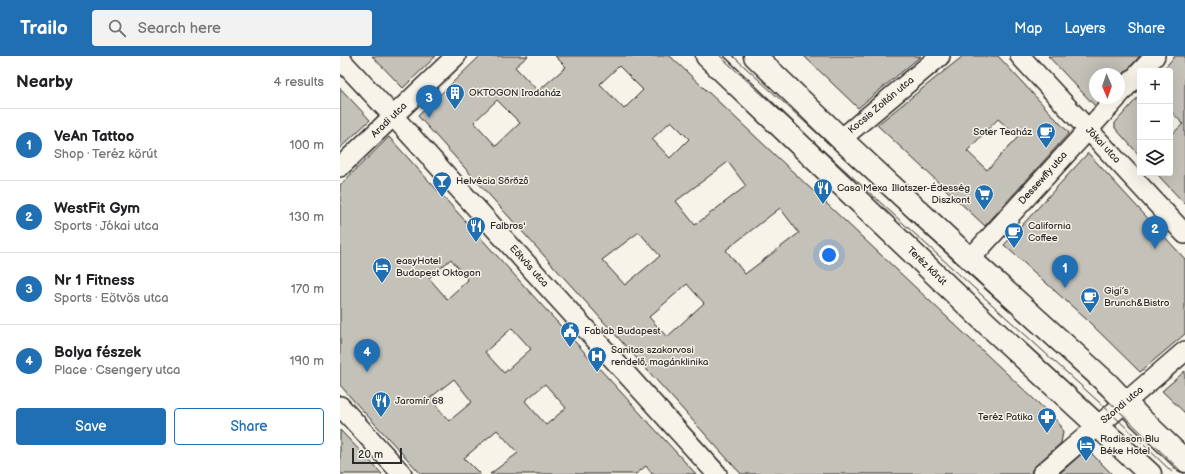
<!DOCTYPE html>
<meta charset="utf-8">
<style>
body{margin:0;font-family:"Balsamiq Sans",sans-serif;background:#f2f2f2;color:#202124}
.controls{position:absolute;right:12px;top:12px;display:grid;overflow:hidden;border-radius:4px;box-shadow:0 4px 16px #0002}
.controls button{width:36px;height:36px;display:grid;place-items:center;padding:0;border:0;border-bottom:1px solid #e0e0e0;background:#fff;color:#202124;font:20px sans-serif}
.compass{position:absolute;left:749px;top:12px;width:36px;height:36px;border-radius:50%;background:#fff;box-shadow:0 4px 16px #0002;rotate:178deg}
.scale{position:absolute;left:12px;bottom:10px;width:50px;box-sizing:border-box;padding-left:4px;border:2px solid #2b2b2b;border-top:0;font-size:11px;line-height:14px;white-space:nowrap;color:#2b2b2b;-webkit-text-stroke:3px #f7f3e8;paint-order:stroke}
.you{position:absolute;left:489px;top:199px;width:14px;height:14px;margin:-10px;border:3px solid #fff;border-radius:50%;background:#1a73e8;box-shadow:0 0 0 6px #1a73e833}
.badge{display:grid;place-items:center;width:26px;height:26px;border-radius:50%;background:#1f6fb2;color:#fff;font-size:13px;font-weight:700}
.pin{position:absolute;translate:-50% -33px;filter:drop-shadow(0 1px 2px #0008)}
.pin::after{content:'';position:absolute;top:21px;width:14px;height:12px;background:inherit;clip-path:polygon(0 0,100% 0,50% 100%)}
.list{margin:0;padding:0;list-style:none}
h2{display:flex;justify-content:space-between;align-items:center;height:52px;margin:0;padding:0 16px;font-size:17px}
h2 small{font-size:13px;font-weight:400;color:#757577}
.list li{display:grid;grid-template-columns:26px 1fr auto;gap:12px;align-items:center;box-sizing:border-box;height:72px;padding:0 16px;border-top:1px solid #e0e0e0}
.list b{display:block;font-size:15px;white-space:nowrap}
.list p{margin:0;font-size:13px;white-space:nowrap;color:#757577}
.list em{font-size:13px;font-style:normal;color:#757577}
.actions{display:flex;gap:8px;padding:12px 16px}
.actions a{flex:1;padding:9px 0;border:1px solid #1f6fb2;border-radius:4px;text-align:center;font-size:14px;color:#1f6fb2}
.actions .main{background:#1f6fb2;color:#fff}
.icon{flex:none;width:22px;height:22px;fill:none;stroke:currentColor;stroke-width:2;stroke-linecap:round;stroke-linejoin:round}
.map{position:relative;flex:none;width:845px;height:418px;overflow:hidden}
header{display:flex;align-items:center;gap:24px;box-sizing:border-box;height:56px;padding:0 20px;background:#1f6fb2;color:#fff}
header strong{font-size:19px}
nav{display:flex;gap:22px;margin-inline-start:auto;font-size:14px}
.search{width:280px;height:36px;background:#f2f2f2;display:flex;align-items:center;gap:10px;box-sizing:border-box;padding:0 14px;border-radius:4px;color:#757577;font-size:15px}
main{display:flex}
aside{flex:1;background:#fff}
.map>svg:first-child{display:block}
</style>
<header>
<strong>Trailo</strong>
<div class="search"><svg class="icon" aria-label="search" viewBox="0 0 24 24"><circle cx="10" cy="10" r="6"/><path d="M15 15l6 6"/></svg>Search here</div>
<nav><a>Map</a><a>Layers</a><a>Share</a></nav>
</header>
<main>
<aside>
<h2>Nearby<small>4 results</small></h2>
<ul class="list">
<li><span class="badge">1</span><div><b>VeAn Tattoo</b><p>Shop · Teréz körút</p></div><em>100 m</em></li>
<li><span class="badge">2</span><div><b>WestFit Gym</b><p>Sports · Jókai utca</p></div><em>130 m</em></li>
<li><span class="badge">3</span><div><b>Nr 1 Fitness</b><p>Sports · Eötvös utca</p></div><em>170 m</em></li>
<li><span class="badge">4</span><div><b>Bolya fészek</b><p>Place · Csengery utca</p></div><em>190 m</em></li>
</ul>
<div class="actions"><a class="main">Save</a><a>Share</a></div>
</aside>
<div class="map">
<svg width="845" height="418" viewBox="0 0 845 418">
<rect width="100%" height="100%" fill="#f7f3e8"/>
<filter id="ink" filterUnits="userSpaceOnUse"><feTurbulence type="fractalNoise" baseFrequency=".025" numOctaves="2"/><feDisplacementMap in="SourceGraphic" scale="8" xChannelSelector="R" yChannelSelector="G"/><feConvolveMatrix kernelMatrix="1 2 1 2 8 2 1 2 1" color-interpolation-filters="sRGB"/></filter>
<g filter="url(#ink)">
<path fill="#c4c1b9" stroke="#2b2b2b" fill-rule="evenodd" d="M32 0H96L63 32Z
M140 0H188L175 11 198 35 226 11 215 0H330L715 363 721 370 723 376 721 387 695 410 692 414 691 418H401L78 60ZM279 10 303 34 284 53 260 28ZM157 44 180 67 156 90 134 66ZM331 65 349 83 330 102 312 83ZM388 106 406 130 355 169 336 145ZM440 152 459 177 405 218 386 194ZM299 176 320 200 285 229 262 204ZM347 228 364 247 327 281 309 261Z
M464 0H581L518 52Z
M623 0H658L729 77 645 170 537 69ZM658 63 678 81 647 114 627 95Z
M708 0H800L779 23V18H755V42H762L755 50Z
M835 0H845V148L816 117H830V80L843 68 830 54V15H822Z
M0 32 30 64 0 92Z
M800 39V100L775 72V67Z
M49 81 257 310 356 418H312L306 410 296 418H150L178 397 157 374 124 402 140 418H81L13 344 0 329V129ZM111 203 128 224 107 243 89 222ZM172 272 191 293 164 317 145 296ZM114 323 132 346 109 365 90 342ZM205 328 226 352 206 369 185 345Z
M748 97 845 203V278L800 316 746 263 664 189Z
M845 315V357L822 335Z
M0 374 29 404 42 418H0Z
M747 393 772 418H719Z"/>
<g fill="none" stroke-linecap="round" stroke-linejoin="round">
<defs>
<path id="minor" d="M680 0 845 178
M0 3 53 60 377 418
M801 15 815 0
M779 39 800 16
M501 83 600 0
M0 111 116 0
M630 203 777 42
M0 350 62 418
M702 418 845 295"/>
<path id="major" d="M367 0 647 268 810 418
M415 0 501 83 630 203 768 328 800 362 845 405"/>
</defs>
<use href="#minor" stroke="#2b2b2b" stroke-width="22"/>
<use href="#major" stroke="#2b2b2b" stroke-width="25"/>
<use href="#minor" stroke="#f7f3e8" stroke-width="19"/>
<use href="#major" stroke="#f7f3e8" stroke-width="22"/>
<path stroke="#2b2b2b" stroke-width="1" d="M380 0 772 358 834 418
M393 0 777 353 844 418"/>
</g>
</g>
<defs>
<symbol id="building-pin" viewBox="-11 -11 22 30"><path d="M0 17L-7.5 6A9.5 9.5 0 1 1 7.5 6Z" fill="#1f6fb2" stroke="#f7f3e8"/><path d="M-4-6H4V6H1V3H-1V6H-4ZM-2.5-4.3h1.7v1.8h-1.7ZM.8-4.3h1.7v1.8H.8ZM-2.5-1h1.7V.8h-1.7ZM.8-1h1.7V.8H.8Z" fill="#fff"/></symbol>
<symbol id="cafe-pin" viewBox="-11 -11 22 30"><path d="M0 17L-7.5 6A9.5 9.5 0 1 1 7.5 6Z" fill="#1f6fb2" stroke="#f7f3e8"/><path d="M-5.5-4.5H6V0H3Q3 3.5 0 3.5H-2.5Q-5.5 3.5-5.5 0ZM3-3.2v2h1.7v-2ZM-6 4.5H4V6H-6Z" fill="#fff"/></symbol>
<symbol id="bar-pin" viewBox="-11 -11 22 30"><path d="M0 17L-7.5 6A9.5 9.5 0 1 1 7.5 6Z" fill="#1f6fb2" stroke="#f7f3e8"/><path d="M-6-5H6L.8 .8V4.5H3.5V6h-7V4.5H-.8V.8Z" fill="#fff"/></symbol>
<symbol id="restaurant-pin" viewBox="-11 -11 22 30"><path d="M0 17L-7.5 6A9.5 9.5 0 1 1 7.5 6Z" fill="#1f6fb2" stroke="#f7f3e8"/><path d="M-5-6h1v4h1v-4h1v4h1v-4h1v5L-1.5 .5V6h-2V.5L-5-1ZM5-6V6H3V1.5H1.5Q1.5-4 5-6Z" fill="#fff"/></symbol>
<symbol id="supermarket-pin" viewBox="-11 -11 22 30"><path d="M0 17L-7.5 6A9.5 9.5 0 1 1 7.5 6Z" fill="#1f6fb2" stroke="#f7f3e8"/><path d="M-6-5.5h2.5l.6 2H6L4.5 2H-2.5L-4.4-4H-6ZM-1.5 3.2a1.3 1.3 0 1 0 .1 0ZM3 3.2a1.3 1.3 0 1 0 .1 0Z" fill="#fff"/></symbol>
<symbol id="hotel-pin" viewBox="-11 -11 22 30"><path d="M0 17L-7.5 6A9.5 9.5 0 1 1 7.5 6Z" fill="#1f6fb2" stroke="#f7f3e8"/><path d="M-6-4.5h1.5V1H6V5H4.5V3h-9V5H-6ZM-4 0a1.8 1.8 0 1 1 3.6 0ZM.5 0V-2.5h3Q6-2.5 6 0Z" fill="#fff"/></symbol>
<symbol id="civic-pin" viewBox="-11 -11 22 30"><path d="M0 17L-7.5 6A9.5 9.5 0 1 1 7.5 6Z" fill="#1f6fb2" stroke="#f7f3e8"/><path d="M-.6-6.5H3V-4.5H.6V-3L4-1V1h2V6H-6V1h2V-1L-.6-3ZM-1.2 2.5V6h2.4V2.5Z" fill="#fff"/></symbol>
<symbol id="hospital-pin" viewBox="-11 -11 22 30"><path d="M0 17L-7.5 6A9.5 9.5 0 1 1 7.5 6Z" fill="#1f6fb2" stroke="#f7f3e8"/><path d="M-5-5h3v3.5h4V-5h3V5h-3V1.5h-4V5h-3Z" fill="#fff"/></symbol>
<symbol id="pharmacy-pin" viewBox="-11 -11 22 30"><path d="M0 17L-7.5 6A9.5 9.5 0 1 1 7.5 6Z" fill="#1f6fb2" stroke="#f7f3e8"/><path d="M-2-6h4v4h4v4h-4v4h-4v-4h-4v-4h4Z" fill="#fff"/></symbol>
</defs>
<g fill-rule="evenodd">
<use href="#building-pin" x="104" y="26" width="22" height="30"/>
<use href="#cafe-pin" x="695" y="65" width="22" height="30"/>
<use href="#bar-pin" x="91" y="114" width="22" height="30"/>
<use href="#restaurant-pin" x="472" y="121" width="22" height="30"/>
<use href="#supermarket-pin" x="633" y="127" width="22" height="30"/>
<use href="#restaurant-pin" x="125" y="159" width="22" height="30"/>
<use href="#cafe-pin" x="663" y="165" width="22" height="30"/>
<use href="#hotel-pin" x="31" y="200" width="22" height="30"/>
<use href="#cafe-pin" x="739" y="230" width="22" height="30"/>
<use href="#civic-pin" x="219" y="264" width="22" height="30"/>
<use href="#hospital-pin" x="246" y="289" width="22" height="30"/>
<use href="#restaurant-pin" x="30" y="334" width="22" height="30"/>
<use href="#pharmacy-pin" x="696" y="350" width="22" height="30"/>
<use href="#hotel-pin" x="735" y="378" width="22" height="30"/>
</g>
<g text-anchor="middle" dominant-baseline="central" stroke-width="3" stroke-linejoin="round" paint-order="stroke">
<g font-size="10" fill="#2b2b2b" stroke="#f7f3e8" text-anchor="start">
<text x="129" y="37">OKTOGON Irodaház</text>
<text x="692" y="76" text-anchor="end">Soter Teaház</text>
<text x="116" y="125">Helvécia Söröző</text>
<text x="497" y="132">Casa Mexa</text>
<text x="630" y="132" text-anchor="end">Illatszer-Édesség<tspan x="630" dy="12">Diszkont</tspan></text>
<text x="150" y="170">Falbros'</text>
<text x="688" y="170">California<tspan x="688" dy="12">Coffee</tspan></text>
<text x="56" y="205">easyHotel<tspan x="56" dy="12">Budapest Oktogon</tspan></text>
<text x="764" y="235">Gigi’s<tspan x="764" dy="12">Brunch&amp;Bistro</tspan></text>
<text x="244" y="275">Fablab Budapest</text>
<text x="271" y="294">Sanitas szakorvosi<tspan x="271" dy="12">rendelő, magánklinika</tspan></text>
<text x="55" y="345">Jaromír 68</text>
<text x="693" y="361" text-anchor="end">Teréz Patika</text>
<text x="760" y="383">Radisson Blu<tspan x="760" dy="12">Béke Hotel</tspan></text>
</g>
<g font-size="10" fill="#2b2b2b" stroke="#f7f3e8">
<text transform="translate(541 49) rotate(-40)">Kocsis Zoltán utca</text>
<text transform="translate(49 64) rotate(-44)">Aradi utca</text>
<text transform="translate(763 89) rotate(47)">Jókai utca</text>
<text transform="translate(703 122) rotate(-48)">Dessewffy utca</text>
<text transform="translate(189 210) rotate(48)">Eötvös utca</text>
<text transform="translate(587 210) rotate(44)">Teréz körút</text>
<text transform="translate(782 349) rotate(-40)">Szondi utca</text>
</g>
</g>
</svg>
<div class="controls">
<button>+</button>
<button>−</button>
<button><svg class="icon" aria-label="layers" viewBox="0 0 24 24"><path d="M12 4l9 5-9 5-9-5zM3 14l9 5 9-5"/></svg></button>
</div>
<svg class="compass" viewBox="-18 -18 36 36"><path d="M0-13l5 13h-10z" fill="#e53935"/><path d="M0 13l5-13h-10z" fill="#757577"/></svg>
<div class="scale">20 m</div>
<div class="you"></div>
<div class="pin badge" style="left:725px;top:232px">1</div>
<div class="pin badge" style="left:815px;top:193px">2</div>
<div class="pin badge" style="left:89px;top:62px">3</div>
<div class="pin badge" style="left:27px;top:316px">4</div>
</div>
</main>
